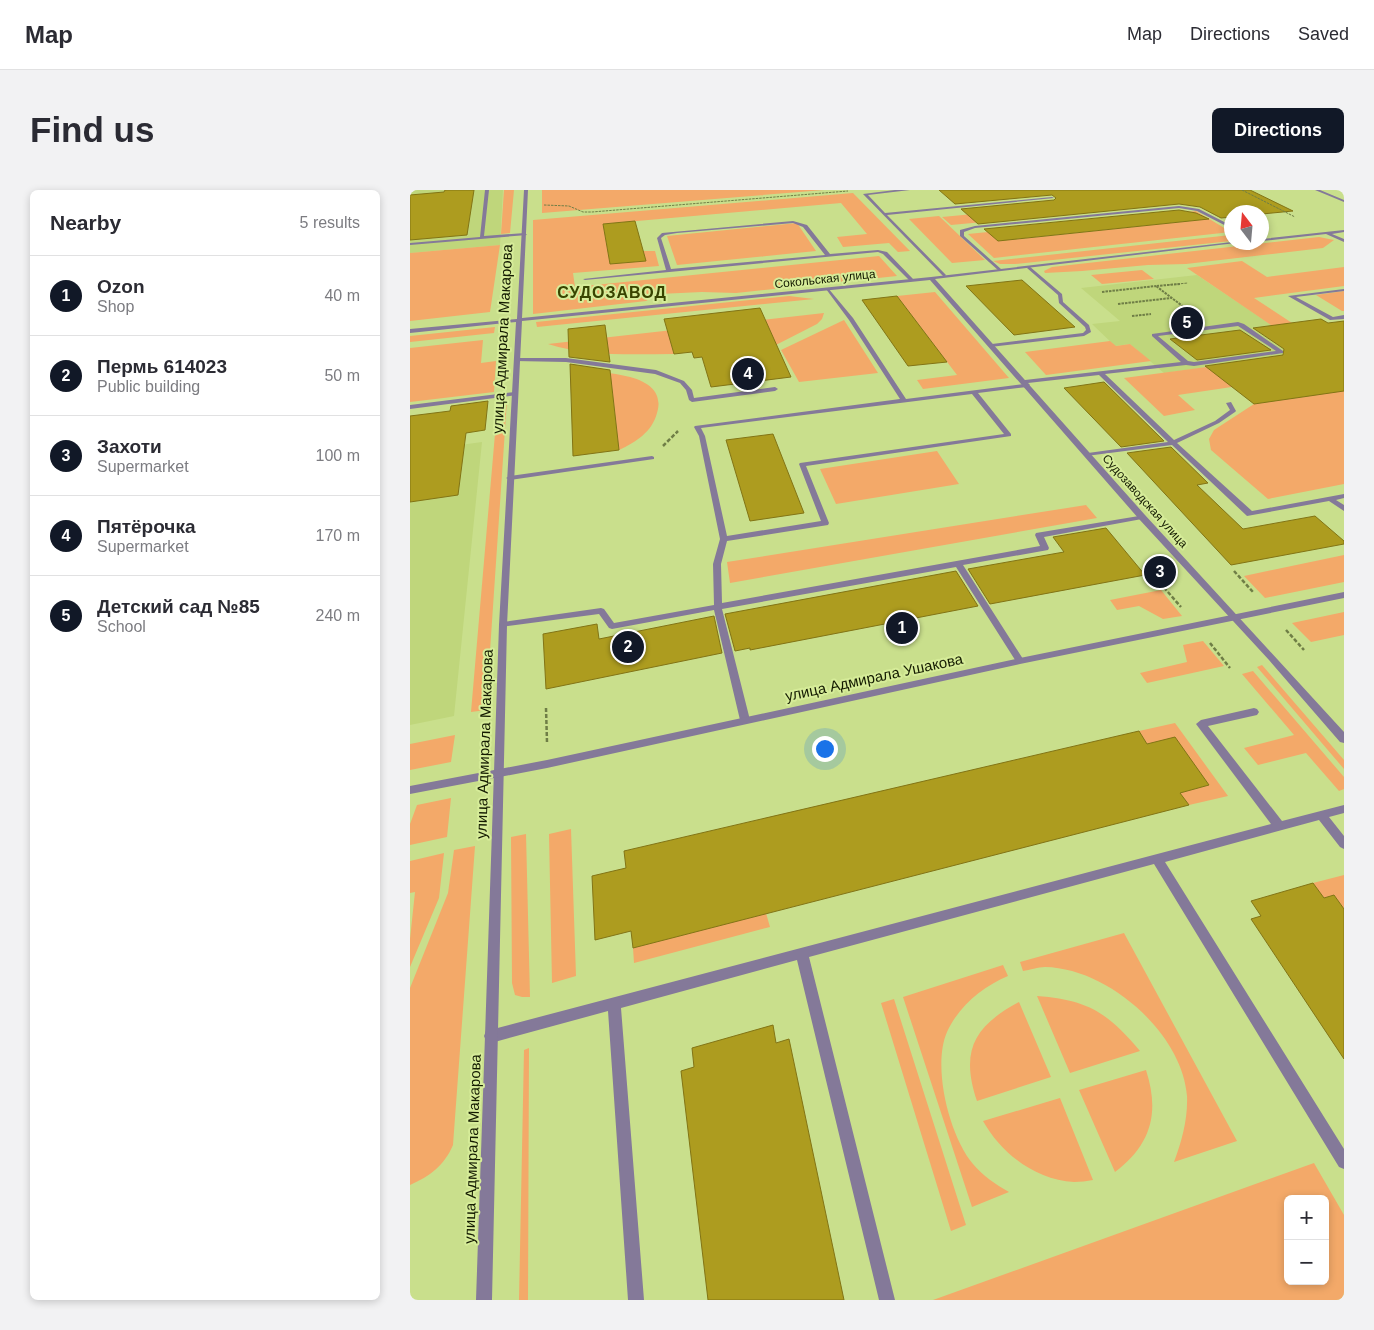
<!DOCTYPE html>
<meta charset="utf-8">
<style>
body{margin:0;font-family:Arial,sans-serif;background:#f2f2f3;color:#2b2b33}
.controls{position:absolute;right:15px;bottom:15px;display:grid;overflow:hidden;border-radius:8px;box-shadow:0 2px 8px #0003}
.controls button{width:45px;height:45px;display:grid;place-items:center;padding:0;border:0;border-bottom:1px solid #e1e1e2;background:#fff;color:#2b2b33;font:25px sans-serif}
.compass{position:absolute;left:814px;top:15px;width:45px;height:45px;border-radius:50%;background:#fff;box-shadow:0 2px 8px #0003;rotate:344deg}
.you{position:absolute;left:414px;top:558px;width:18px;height:18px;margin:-12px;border:4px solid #fff;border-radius:50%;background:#1a73e8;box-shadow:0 0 0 8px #1a73e833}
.badge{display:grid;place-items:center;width:32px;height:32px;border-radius:50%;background:#111827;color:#fff;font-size:16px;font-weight:700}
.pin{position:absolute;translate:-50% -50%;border:2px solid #fff;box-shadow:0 1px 5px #0006}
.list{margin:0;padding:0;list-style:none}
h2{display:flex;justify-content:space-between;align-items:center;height:65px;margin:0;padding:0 20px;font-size:21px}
h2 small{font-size:16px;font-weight:400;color:#7c7c81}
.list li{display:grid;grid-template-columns:32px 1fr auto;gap:15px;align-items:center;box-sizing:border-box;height:80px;padding:0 20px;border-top:1px solid #e1e1e2}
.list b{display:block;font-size:19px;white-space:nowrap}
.list p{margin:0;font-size:16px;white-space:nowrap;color:#7c7c81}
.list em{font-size:16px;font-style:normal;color:#7c7c81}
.map{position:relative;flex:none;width:934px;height:1110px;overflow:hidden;border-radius:8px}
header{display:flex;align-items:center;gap:30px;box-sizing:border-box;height:70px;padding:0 25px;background:#fff;border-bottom:1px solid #e1e1e2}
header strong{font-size:24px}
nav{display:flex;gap:28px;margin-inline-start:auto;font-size:18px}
.intro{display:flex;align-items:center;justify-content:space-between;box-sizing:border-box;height:120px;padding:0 30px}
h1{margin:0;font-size:35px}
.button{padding:12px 22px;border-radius:8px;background:#111827;color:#fff;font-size:18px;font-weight:700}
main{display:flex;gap:30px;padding:0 30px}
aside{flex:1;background:#fff;border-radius:8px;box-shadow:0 2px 8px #0003}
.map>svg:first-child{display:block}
</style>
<header>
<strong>Map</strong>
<nav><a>Map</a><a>Directions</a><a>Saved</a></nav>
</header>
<div class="intro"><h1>Find us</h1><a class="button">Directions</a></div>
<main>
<aside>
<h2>Nearby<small>5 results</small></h2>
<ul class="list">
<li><span class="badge">1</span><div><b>Ozon</b><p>Shop</p></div><em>40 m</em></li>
<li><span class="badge">2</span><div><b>Пермь 614023</b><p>Public building</p></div><em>50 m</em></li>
<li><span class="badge">3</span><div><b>Захоти</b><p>Supermarket</p></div><em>100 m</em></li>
<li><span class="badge">4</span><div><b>Пятёрочка</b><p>Supermarket</p></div><em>170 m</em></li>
<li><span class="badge">5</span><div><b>Детский сад №85</b><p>School</p></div><em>240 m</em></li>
</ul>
</aside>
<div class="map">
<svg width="934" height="1110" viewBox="0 0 934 1110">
<rect width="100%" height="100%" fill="#c9df8c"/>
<path fill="#bfd67b" d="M0 0H93L90 55 0 63Z
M787 85 903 163 754 183 720 154 705 156 682 134 710 131 671 98Z
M72 252 44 526 0 535V262Z"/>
<path fill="#f3a969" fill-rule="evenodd" d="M94 0H104L100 43 91 44Z
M132 0H414L132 23Z
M443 3 500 61 488 62 479 53 433 57 427 47 457 44 431 13 193 34 200 74 235 71 233 61H245L249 76 163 83 165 97 469 66 487 86 326 103 292 102 249 104 236 111 123 124V30Z
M625 18 637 26 541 35 532 27Z
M786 21 821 42 584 68 558 44 578 42 588 51 790 30 777 22Z
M529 26 575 70 542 73 499 29Z
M387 33 406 61 267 75 257 46Z
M821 45V51L605 74H590L583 71Z
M909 47 924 50 913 58 776 74 738 75 672 81 635 83 634 81 642 77Z
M90 55 80 122 0 131V63Z
M832 71 857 87 934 77V96L844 108 911 152 934 172V294L858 309 801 260 799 249 804 240 844 214 900 206 875 189 768 205 785 220 754 226 714 188 902 163 777 78Z
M732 80 744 89 692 94 681 85Z
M934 101V121H932L906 105Z
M525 102 599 188 513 199 507 190 547 185 487 106Z
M379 106 404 109 127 137 126 132Z
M414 123 412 129 407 134 360 158 261 154 264 164C223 164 178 167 138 154Z
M434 130 468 183 389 192 371 160Z
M85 137 84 143 0 152V146Z
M73 150 71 173 86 171 84 202 0 212V158Z
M700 151 706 156 720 154 741 171 636 185 615 162Z
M160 180C186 183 260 180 247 223 242 242 226 252 209 260L202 197 161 202Z
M93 208 97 210 76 520 61 522 88 209Z
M527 261 549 294 426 314 410 279Z
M676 315 687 328 320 393 317 372Z
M934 365V392L855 408 834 386Z
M751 400 772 426 753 429 729 416 707 420 700 410Z
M934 422V445L901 452 882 433Z
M793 451 814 476 737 493 730 483 777 472 773 455Z
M852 475 934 570V579L847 477Z
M843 481 934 587V599L929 601 896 563 848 575 834 558 884 545 832 484Z
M765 533 818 606 779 615 770 603 799 595 765 548 737 554 729 541Z
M45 545 41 572 0 580V554Z
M41 608 37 647 0 655V634L7 615Z
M161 639 166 786 142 793 139 644Z
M116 644 120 807H112L105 805 102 793 101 647Z
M65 656 43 955C34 976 20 986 0 995V798L38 703 44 660Z
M34 663 29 708 0 777V749L5 702 0 703V671Z
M934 685V719L924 705 914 708 903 693Z
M356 723 360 737 224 773 223 758Z
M714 743 827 951 764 972C772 951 778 928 777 906 772 843 698 778 635 777 628 777 620 780 613 781L610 772Z
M593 775 598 786C572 797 549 816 537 842 522 876 539 946 563 974 573 986 585 994 599 1002L562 1017 493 807Z
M627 806C678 810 697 822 730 861L660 883Z
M484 809 556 1035 541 1041 471 813Z
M609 812 641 887 567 911C550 861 564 836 609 812Z
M119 858 118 1110H109L114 860Z
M736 880C750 923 741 955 705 982L669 900Z
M650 908 683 990C677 991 670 992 664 992 625 990 591 963 573 931Z
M904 973 934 1025V1110H523ZM878 1009H915V1091H878Z"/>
<path fill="#ad9c1f" stroke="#827415" d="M35 0H64L57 45 0 50V5L34 2Z
M529 0H840L883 21 852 24 822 22V27L811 28 790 17 769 14 568 34 551 19 644 10 646 8 642 5 545 14Z
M769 20 786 23 799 29 588 51 574 39Z
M225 31 236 71 200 74 193 34Z
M612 90 665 137 604 145 556 96Z
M487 106 537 172 498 176 452 110Z
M350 118 381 187 301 197 292 167 284 168 282 162 264 164 254 129Z
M911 129 918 133 934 131V201L844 214 795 176 873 165 874 159 843 138Z
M195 135 200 172 159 167 158 139Z
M830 140 861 160 787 170 760 149Z
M160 174 200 180 209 260 163 266Z
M694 192 754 251 711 257 654 198Z
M78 211 75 240 56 243 48 305 0 312V226L40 221 41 216Z
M363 244 394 323 340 331 316 250Z
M761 257 798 293 787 295 833 339 905 326 934 351V354L821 375 717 263Z
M696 338 735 385 580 414 558 379 654 362 643 347Z
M546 381 568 416 340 460V458L325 461 315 424Z
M304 426 312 463 136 499 133 444 187 434 189 449Z
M729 541 737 554 765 547 799 595 770 603 779 615 223 758 221 741 185 750 182 686 216 678 214 661Z
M903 693 914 708 924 705 934 719V869L841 729 851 726 841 711Z
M363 835 366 853 379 849 434 1110H298L271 881 284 877 282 858Z"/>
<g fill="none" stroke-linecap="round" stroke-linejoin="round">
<path stroke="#6f7e46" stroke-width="1" stroke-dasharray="2.5 1" stroke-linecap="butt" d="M832 0 885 27
M134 15 159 16 173 22H182L438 1
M757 95 778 93"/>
<path stroke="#6f7e46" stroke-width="2" stroke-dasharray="2.5 1" stroke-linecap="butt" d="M770 94 746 96 779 121
M692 102 746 96
M708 114 761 108
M722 126 741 124"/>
<path stroke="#6f7e46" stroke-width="2.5" stroke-dasharray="4 2" stroke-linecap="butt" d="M253 256 268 241
M824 381 843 402
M750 393 771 417
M876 440 894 460
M800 453 820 478
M136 518 137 552"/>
<path fill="#847999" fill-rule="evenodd" d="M75 0H79L74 46 115 43 117 45 0 55V53L70 47Z
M485 0H500L458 5 475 23 642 7 644 8 477 25 536 85 534 87 453 4Z
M905 0H910L934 10V12Z
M769 16 789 19 822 36V39L787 21 769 18 565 38 554 42V46L591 79 589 81 550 46V40L565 36Z
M383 31 397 35 420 64 468 60 477 62 504 90 500 91 473 64 468 62 175 90 173 89 256 80 247 48 252 43ZM383 33 393 37 415 65 261 79 251 48 255 45 267 43Z
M619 76 652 104 653 112 679 135 681 142 674 146 580 157 579 156 582 154 673 143 676 140 675 137 649 113 648 105 617 78Z
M418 98 443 128 496 209 614 194 612 192 615 190 771 172 742 146V144L828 132 834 134 873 161V163L784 176 776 175 695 184 764 250 805 231 820 220 816 213 821 212 826 221 825 222 809 233 767 253 842 321 934 304V308L926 310 934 315V321L919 311 837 326 762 255 676 266V264L678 263 758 252 689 185 618 193 620 195 617 197 568 203 601 244V246L396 276 419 333 418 335 317 351 311 374 312 413 630 356 625 345 626 343 735 325V329H732L634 347 639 358 638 360 553 375 613 469 615 471 613 473H607L546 377 312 419 340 530 335 534 330 530 304 420 202 439 199 438 189 424 90 437 89 435 90 433 93 432 191 418 194 419 204 433 304 415 303 374 310 349 289 246 284 237 285 236 490 209 439 130 416 99ZM828 136 866 161 784 172 778 171 748 146ZM562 204 594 244 390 273 389 274 411 331 317 346 295 246 291 238Z
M934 99V101L886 107 923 127 934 125V129L920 130 878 106Z
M107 168H156L246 180 274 191 282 200 284 208 365 197 368 199 365 201 282 212 279 210 276 200 270 193 245 184 156 172 105 171 104 170Z
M105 202 107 203V205L0 219V215Z
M242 266 244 267V269L100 290 96 288 100 286Z
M844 518 847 519 849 522 847 525 798 536 872 631 934 615V623L919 627 934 646V659L930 657 909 630 755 672 934 959V979L929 977 744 674 399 767 485 1110H469L387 770 211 818 234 1110H218L198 821 81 853 76 851 74 846 76 841 861 634 786 534 791 530Z"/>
<path fill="#847999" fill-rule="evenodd" d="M114 0H118L112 128 521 87 822 52H834L525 89 735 325 934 542V553L930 552 859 470 729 329 520 90 112 131 97 435 82 1110H66L89 435 106 132 0 143V139L107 129Z
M934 40V42L922 44 934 49V52L916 44 852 51V49Z"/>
<path fill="#847999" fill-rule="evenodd" d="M934 402V408L610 474 137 578 0 604V596L137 570 610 468Z"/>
</g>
<g text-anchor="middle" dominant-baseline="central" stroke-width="4" stroke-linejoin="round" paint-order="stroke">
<g font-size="12" fill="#141b00" stroke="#d6ec99">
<text transform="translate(415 89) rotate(-6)">Сокольская улица</text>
<text transform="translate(735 311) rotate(48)">Судозаводская улица</text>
</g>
<g font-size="15" fill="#141b00" stroke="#d6ec99">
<text transform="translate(92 149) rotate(-87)">улица Адмирала Макарова</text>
<text transform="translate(464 487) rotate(-12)">улица Адмирала Ушакова</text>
<text transform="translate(74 554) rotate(-88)">улица Адмирала Макарова</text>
<text transform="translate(62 959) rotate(-88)">улица Адмирала Макарова</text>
</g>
<g font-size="16" font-weight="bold" letter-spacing="1" fill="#384400" stroke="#d6ec99">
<text x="202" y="102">СУДОЗАВОД</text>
</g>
</g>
</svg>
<div class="controls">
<button>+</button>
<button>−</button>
</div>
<svg class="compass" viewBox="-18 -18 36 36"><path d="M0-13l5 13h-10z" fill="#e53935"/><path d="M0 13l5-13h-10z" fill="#7c7c81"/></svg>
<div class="you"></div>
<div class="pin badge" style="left:492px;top:438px">1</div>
<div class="pin badge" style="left:218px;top:457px">2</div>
<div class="pin badge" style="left:750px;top:382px">3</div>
<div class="pin badge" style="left:338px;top:184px">4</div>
<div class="pin badge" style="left:777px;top:133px">5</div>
</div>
</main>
